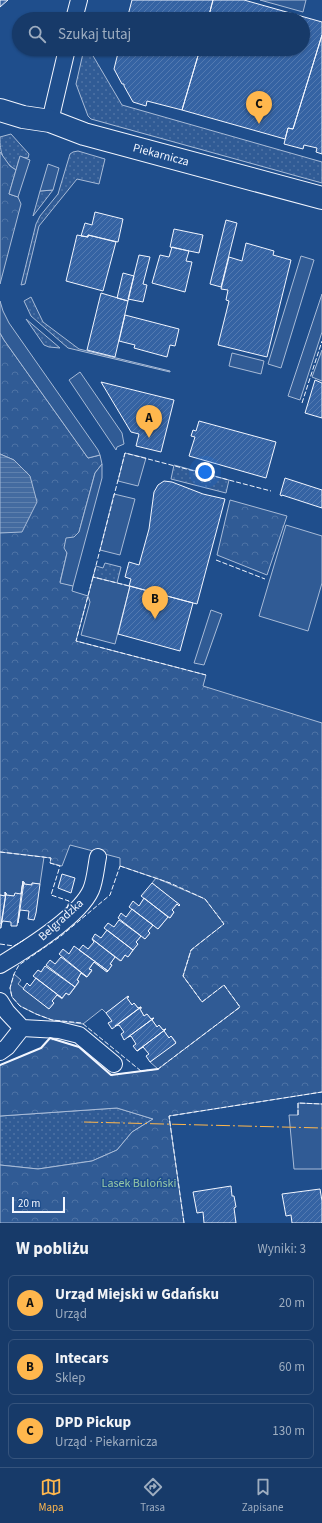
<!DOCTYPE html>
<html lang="pl">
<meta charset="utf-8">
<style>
body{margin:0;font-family:"Source Sans 3",sans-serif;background:#244571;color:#f1f3f6}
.scale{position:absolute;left:12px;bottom:10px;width:53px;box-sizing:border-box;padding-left:4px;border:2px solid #f2f6ff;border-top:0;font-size:11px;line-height:14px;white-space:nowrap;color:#f2f6ff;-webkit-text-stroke:3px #1f4e8c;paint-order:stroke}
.you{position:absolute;left:205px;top:472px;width:14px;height:14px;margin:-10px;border:3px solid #fff;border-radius:50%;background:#1a73e8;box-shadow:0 0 0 6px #1a73e833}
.badge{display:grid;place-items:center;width:26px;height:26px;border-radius:50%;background:#ffb74d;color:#111;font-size:13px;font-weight:700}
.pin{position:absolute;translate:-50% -33px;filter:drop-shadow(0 1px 2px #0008)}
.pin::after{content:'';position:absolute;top:21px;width:14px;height:12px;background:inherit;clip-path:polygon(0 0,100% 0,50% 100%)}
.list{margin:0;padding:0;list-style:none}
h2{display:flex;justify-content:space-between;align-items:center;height:52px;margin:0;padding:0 16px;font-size:17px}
h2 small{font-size:13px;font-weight:400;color:#9eadc0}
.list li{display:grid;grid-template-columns:26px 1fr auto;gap:12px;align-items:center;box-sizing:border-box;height:56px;margin:0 8px 8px;padding:0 8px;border:1px solid #36547d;border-radius:6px}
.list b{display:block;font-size:15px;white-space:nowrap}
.list p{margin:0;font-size:13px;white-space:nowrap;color:#9eadc0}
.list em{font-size:13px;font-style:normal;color:#9eadc0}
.icon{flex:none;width:22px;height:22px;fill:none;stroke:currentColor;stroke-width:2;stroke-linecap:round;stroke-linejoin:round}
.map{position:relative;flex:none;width:322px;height:1223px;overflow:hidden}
.search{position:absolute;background:#173a69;box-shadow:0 1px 3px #0004;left:12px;right:12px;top:12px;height:44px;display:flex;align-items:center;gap:10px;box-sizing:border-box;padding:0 14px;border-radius:22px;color:#9eadc0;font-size:15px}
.sheet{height:244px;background:#173a69}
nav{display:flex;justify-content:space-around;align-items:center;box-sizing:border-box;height:56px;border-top:1px solid #36547d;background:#173a69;font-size:11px;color:#9eadc0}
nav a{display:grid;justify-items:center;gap:2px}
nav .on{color:#ffb74d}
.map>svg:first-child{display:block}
</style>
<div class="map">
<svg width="322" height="1223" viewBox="0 0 322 1223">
<defs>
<pattern id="grass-dots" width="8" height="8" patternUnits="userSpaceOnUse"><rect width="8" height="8" fill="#305b95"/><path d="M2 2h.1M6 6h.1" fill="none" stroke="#4e73a5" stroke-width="1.8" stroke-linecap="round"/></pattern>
<pattern id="forest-crowns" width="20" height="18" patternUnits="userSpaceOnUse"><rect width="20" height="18" fill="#305b95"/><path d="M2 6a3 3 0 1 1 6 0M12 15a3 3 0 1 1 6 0" fill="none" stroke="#4e73a5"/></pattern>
<pattern id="water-rules" width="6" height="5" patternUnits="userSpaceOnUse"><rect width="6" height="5" fill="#446ba0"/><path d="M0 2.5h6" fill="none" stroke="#5f81ae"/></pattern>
<pattern id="building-hatch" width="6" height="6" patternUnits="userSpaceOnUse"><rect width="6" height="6" fill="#3563a3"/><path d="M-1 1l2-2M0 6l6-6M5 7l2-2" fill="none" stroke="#537ab1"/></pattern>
</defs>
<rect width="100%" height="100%" fill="#1f4e8c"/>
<path fill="url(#grass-dots)" stroke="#a8bbd7" d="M84 49H89L122 105 322 162V183L91 119 88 116 76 84Z
M11 134 29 154 28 158 20 157 16 170C2 161 0 153 0 137Z
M78 151 105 159 99 184 77 179 39 226 25 284 21 285 36 224 40 216 58 194 70 154 73 152Z
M53 190 33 216 40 191Z
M31 297 43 322 79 349 170 371V372L68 348 31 316 24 301Z
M26 319 60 348 49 347 44 345Z
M174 465 229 480 226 493 171 479Z
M105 563 121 567 117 583 93 577 96 566 103 568Z
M117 1108 153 1119 132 1132 117 1150 92 1161 38 1169 0 1165V1116Z"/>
<path fill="url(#forest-crowns)" stroke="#a8bbd7" d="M0 152 10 166 16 170 9 194 18 197 21 204 0 284Z
M0 333 4 340 88 458 100 455 102 464 95 473 79 532 66 550 67 553 60 582 73 586 72 591 88 596 76 641 206 675 203 686 322 723V1092L169 1116 184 1223H0V1165L38 1169 92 1161 117 1150 132 1132 153 1119 117 1108 0 1116V1065L41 1048 50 1038 79 1047 111 1075 158 1069 240 1007 202 1002 183 976 191 950 200 942 170 883 120 866V858L70 845 62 866 50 863 51 858 0 852V533L14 460 0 454Z
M230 500 287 516 267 575 217 555Z"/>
<path fill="#305b95" stroke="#a8bbd7" d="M260 0H306L303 12Z
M20 156 30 160 18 197 9 194Z
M48 164 59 168 53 190 40 191Z
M301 256 314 260 281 368 268 364Z
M322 294V332L300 400 288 396Z
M0 301 3 311 9 323 98 450 100 455 88 458 4 340 0 333Z
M322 350V381L312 377Z
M232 353 264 361 261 374 229 366Z
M80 372 122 433 124 444 117 447 116 450 69 380Z
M125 453 146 458 138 486 118 481Z
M102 464V478L73 586 60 583 67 553 64 548 66 538 74 537 79 532 95 473Z
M114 494 135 499 120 555 100 550Z
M286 525 322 536V583L308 631 259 616Z
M93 577 130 586 115 644 81 635 90 602 88 596Z
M211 610 222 614 204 665 194 663Z
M0 852 44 857 40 884 32 883V885L24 884V882L23 881 21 894 14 896 6 895 5 892V896L0 895Z
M156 878 205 899 224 924 191 950 183 976 202 1002 224 985 240 1007 158 1069 150 1062 176 1042 171 1036 169 1038 164 1031 166 1029 163 1030 159 1025 157 1027 152 1020 153 1018 151 1019 147 1014 144 1016 140 1009 142 1008 141 1007 138 1008 134 1003 132 1005 127 998 129 996 106 1013 102 1009 83 1024 52 1020 36 1014 20 1006 12 997 10 988 14 974 21 980 18 984 49 1009 54 1003 52 1001 57 995 62 999 66 993 69 995 79 982 77 980 81 973 87 977 92 971 89 969 94 962 107 972 112 965 110 964 115 957 120 961 125 955 128 957 138 944 136 942 141 936 145 939 150 933 148 931 153 925 158 929 168 917 170 918 174 912 172 910 177 904 180 905 152 883Z
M298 1103 322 1104V1169H294L289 1115H298Z"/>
<path fill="url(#water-rules)" stroke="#a8bbd7" d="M0 454 14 460 30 476 37 502 22 532 0 533Z"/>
<path fill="url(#building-hatch)" stroke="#f2f6ff" d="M0 0H8L0 7Z
M132 0H213L208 19H127Z
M213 0H244L322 22V35L293 129 288 128 285 139 182 110 200 49H303V19H208Z
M322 35V154L316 152 317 148 304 145 303 149 284 144 288 128 293 129Z
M119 49H200L182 110 147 101 146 106 133 102 124 86V84H122L114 69Z
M95 212 123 219 118 242 88 235V237L81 236 85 223 92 225Z
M226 220 237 223 221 287 210 284Z
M174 229 203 235 199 253 170 247Z
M77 235 88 237V235L116 242 103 291 66 281Z
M246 243 274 251 273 255 291 260 267 357 218 345 229 301 226 300 228 290 221 289 229 257 242 261Z
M172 247 189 251 186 261 192 262 185 292 152 283 160 255 169 257Z
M139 255 150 257 143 284 147 285 143 302 128 299Z
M123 273 134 276 128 301 117 298Z
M101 293 128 301 115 357 87 350Z
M125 315 179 329 175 346 170 345 167 357 134 348 135 345 119 341Z
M315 380 322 383V418L305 413Z
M101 382 174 400 161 452 136 446 139 434 131 432Z
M199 421 276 442 266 478 189 456 195 437 191 436 193 430 196 431Z
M285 478 322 490V508L282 495V496L280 495Z
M164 481 172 482 203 494 225 499 197 604 129 586 131 579 125 577 129 562 139 565 149 529 154 492 158 485Z
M130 586 193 603 180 651 118 634Z
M62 874 75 878 71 893 58 888Z
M23 881 17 926H11V922L3 921 1 924 6 893V895L14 896 15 893 21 894Z
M24 882V884L32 885V883L40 884 36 913 34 920 28 919 29 911 20 910 18 923Z
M152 883 180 905 179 906 177 904 172 910 174 912 170 918 141 896Z
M5 892 6 893 1 928H0V895L5 896Z
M144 898 168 917 158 929 129 907 133 901 139 906Z
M132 909 153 925 148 931 150 933 145 939 118 918 121 913 126 917Z
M119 920 141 936 136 942 138 944 133 950 104 928 108 923 114 927Z
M107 930 133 950 128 957 125 955 121 961 92 939 95 934 101 938Z
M92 939 115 957 110 964 112 965 108 971 79 950 83 945 88 949 94 942Z
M74 946 108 971 107 972 94 962 89 969 92 970 87 977 59 954 63 949 69 954Z
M61 957 87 977 81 973 77 980 79 981 75 987 46 965 50 960 55 964Z
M45 966 75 987 69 995 66 993 62 998 33 976 38 970 41 972Z
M36 978 62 998 57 995 52 1001 54 1003 49 1009 23 989 27 983 30 986Z
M128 996 129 997 127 998 132 1005 134 1003 138 1008 141 1007 112 1029 108 1023 112 1021 106 1013Z
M141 1007 140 1009 144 1016 147 1014 151 1019 154 1018 124 1040 121 1034 124 1032 119 1025 115 1026Z
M154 1018 152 1020 157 1027 159 1025 163 1030 166 1029 137 1051 133 1046 136 1044 131 1036 128 1037Z
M166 1029 164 1031 169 1038 171 1036 176 1043 150 1062 146 1056 149 1054 143 1047 137 1051Z
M231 1186 232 1196H234L236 1207 234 1208 236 1223H204L203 1212 197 1213 193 1192Z
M320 1189 322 1201V1223H292L291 1215 286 1216 282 1194Z"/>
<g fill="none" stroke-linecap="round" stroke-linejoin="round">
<defs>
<path id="street" d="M74 19 79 0
M50 121 67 49
M0 965C25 950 79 917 91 890 95 881 96 867 98 857
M0 1001 7 1012 22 1028 59 1030 79 1035 114 1064
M0 1052 7 1047 22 1028"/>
<path id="secondary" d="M0 110 23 117 50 121 84 134 322 198"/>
</defs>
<use href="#street" stroke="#f2f6ff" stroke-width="18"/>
<use href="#secondary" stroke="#f2f6ff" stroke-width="24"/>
<use href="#street" stroke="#1f4e8c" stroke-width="16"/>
<use href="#secondary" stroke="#1f4e8c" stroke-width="22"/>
<path stroke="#f2f6ff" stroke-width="1" stroke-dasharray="5 2" stroke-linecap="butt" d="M302 403 322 341
M216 560 265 579
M93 577 76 641 206 675
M129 586 93 577 125 453 271 491
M0 852 51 858 50 863 60 866 51 895 69 901 67 909
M120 866 170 883 205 899 224 924 191 950 183 976 202 1002 224 985 240 1007 158 1069 141 1071 82 1023 52 1020 36 1014 20 1006 12 997 10 988 14 974 19 965 61 936 110 895Z
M0 944 14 946 24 940
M298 1115V1103L322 1104
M184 1223 169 1116 322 1092"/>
<path stroke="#f2f6ff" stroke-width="2" d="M0 1065 41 1048 50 1038 79 1047 111 1075 158 1069"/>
<path stroke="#ffb74d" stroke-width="1" stroke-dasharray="14 3 2 3" stroke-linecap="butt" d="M84 1122 322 1128"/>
</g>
<g text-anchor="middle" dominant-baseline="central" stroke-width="3" stroke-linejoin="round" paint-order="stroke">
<g font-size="12" fill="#f2f6ff" stroke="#1f4e8c">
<text transform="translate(161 155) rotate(15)">Piekarnicza</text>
<text transform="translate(61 920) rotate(-42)">Belgradzka</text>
</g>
<g font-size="12" fill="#97c8a6" stroke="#1f4e8c">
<text x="139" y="1183">Lasek Buloński</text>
</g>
</g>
</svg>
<div class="scale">20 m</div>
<div class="you"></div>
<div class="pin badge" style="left:149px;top:438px">A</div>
<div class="pin badge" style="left:155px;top:619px">B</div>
<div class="pin badge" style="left:259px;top:124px">C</div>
<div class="search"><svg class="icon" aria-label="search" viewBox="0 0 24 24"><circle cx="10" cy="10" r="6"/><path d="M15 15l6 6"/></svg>Szukaj tutaj</div>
</div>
<section class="sheet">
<h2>W pobliżu<small>Wyniki: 3</small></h2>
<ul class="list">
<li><span class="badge">A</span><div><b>Urząd Miejski w Gdańsku</b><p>Urząd</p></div><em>20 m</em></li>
<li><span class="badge">B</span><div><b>Intecars</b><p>Sklep</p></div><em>60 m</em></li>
<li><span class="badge">C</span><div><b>DPD Pickup</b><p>Urząd · Piekarnicza</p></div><em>130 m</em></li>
</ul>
</section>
<nav>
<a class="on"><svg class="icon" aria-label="map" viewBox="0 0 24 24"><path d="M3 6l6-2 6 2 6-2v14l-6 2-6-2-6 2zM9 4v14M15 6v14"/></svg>Mapa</a>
<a><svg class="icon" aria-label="directions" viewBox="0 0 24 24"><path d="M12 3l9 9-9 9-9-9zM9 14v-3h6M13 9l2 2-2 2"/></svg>Trasa</a>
<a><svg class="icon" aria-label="saved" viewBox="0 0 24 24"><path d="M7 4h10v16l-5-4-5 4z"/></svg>Zapisane</a>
</nav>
